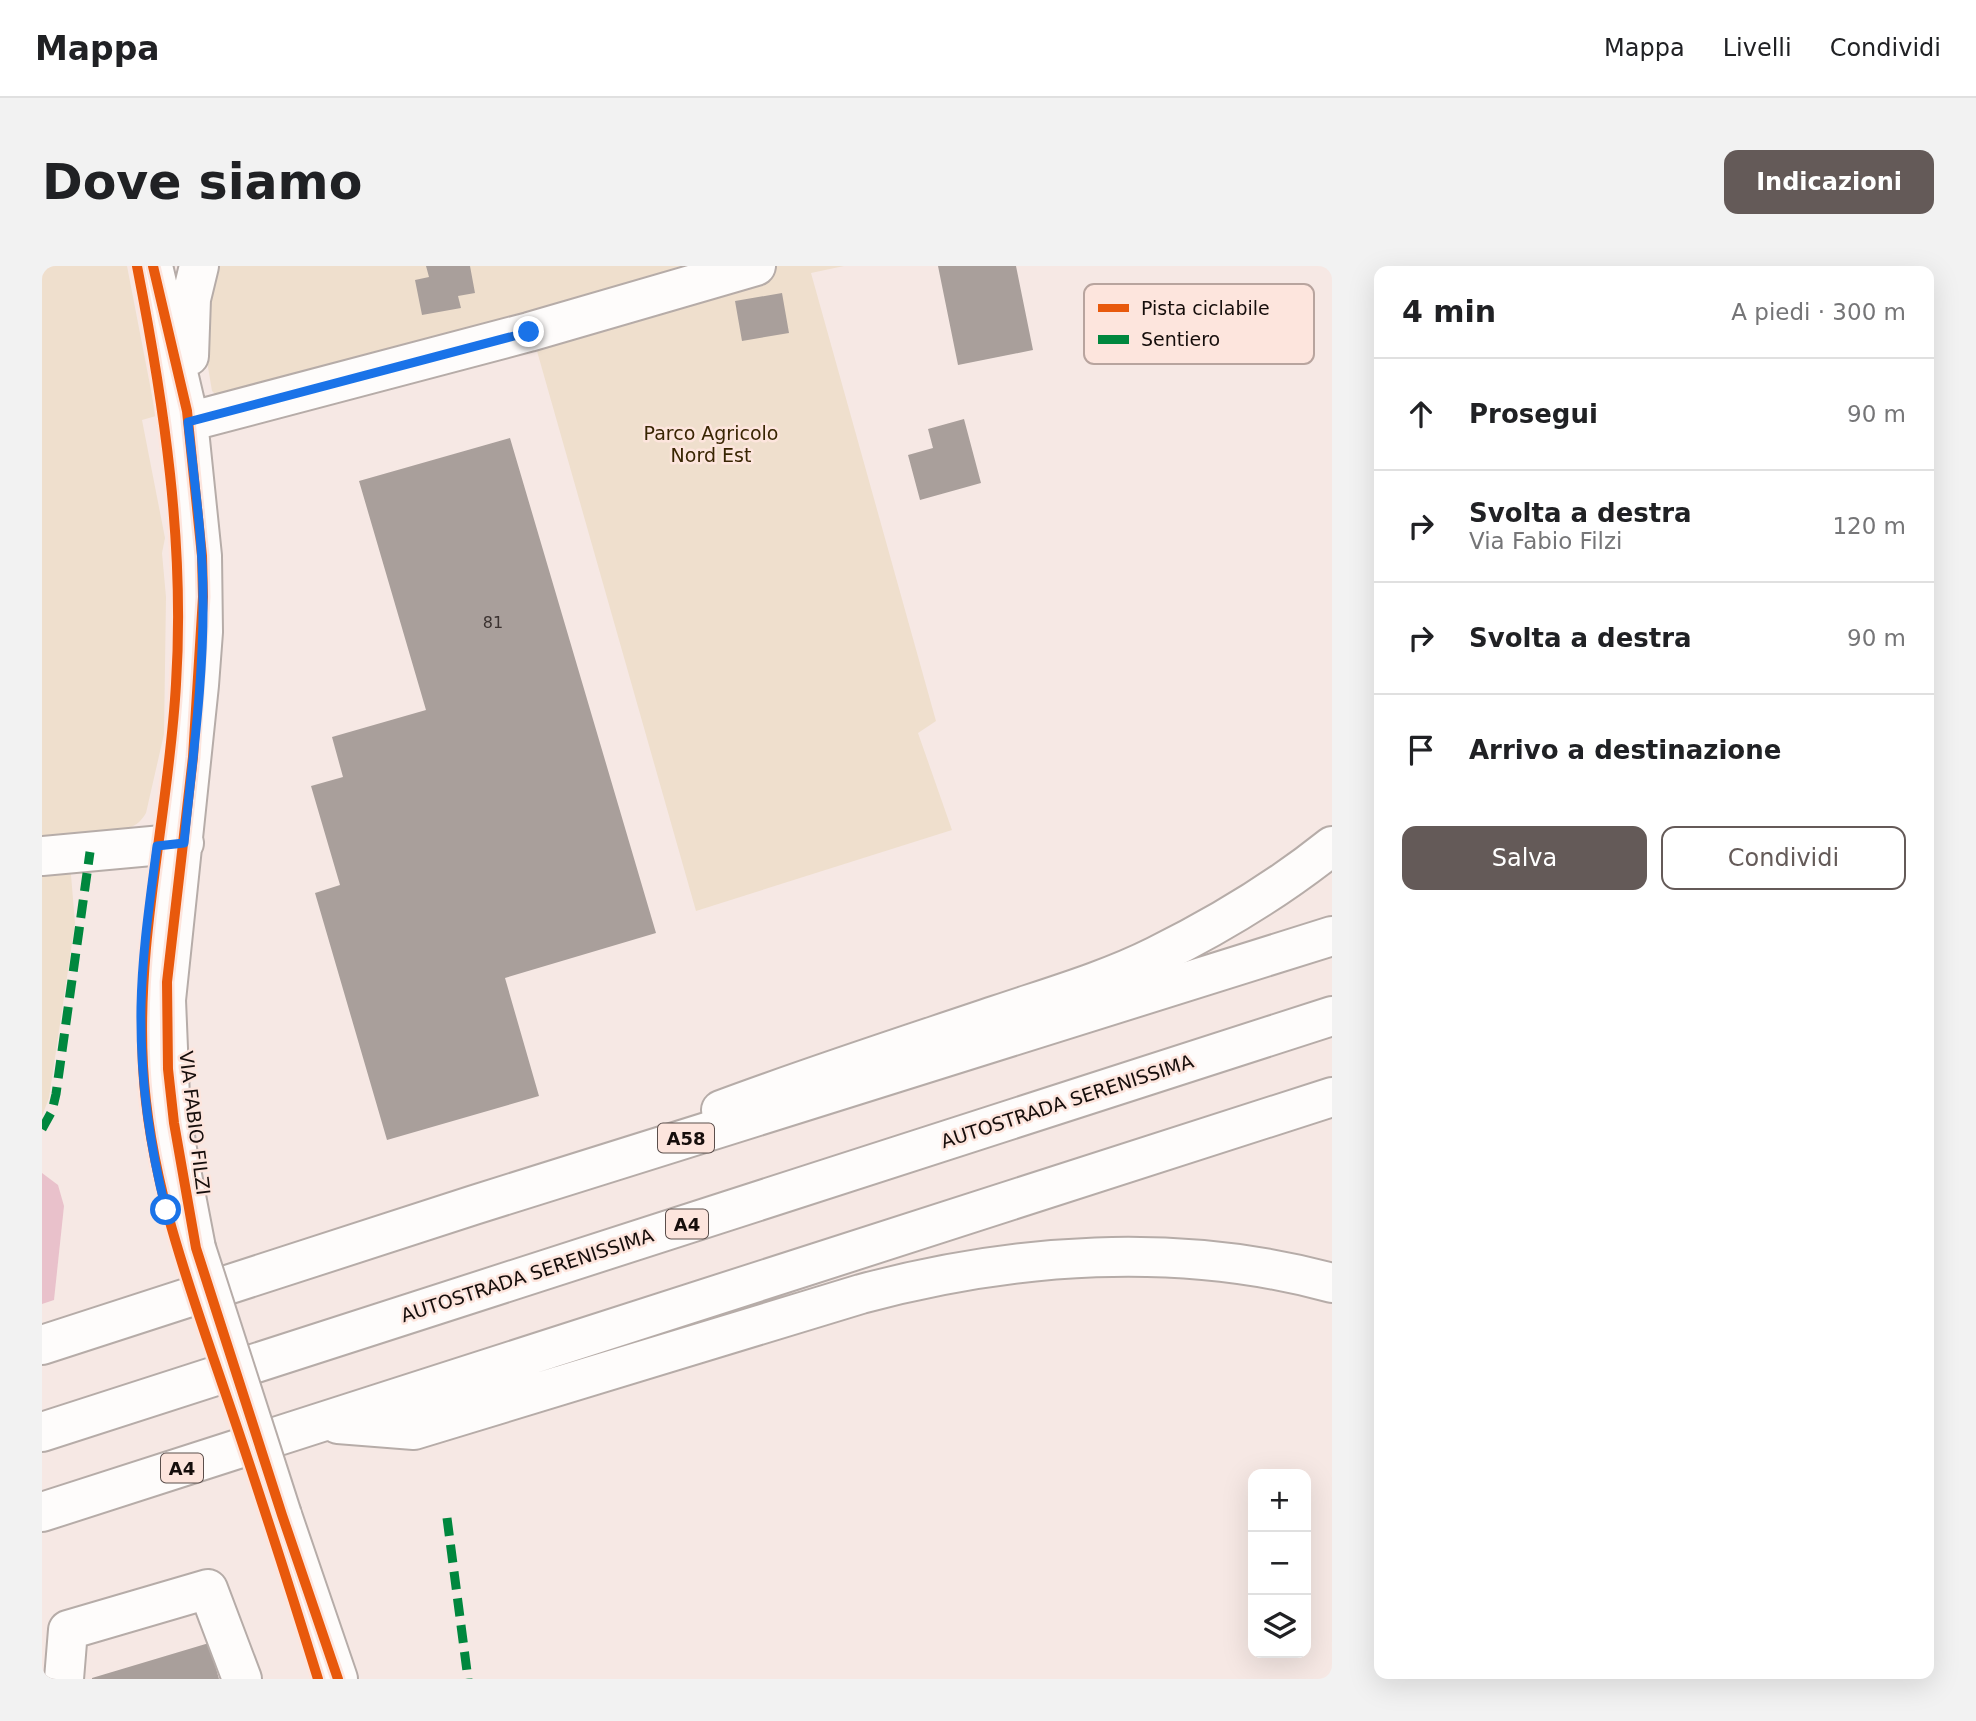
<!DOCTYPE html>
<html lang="it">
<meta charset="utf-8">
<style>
body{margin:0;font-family:"DejaVu Sans",sans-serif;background:#f2f2f2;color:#202124}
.controls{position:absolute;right:21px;bottom:21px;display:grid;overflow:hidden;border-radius:14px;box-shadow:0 7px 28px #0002}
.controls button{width:63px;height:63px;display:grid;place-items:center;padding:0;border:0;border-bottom:2px solid #e0e0e0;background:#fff;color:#202124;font:35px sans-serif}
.stop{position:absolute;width:21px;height:21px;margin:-16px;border:5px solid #1a73e8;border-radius:50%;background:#fff}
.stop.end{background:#1a73e8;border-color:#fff;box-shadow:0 2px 7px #0008}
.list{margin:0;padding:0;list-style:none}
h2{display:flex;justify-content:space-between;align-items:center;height:91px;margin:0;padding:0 28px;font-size:30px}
h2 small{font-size:23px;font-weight:400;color:#757577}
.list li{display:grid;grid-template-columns:46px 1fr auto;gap:21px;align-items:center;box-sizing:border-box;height:112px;padding:0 28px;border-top:2px solid #e0e0e0}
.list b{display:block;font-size:26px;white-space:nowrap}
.list p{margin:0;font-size:23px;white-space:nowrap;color:#757577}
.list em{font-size:23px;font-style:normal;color:#757577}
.actions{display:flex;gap:14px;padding:21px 28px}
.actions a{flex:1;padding:16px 0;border:2px solid #645a58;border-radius:14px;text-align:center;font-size:24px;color:#645a58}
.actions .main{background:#645a58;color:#fff}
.icon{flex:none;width:38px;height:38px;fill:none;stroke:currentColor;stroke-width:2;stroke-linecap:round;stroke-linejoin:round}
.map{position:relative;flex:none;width:1290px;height:1413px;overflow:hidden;border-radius:14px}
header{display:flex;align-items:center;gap:42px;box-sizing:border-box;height:98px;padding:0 35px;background:#fff;border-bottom:2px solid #e0e0e0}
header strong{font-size:33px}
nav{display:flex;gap:38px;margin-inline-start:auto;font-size:24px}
.intro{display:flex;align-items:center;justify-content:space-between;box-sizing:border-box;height:168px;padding:0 42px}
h1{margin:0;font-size:49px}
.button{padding:18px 32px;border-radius:14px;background:#645a58;color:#fff;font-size:24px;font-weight:700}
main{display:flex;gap:42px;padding:0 42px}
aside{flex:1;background:#fff;border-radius:14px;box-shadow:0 7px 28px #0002}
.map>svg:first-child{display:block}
</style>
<header>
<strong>Mappa</strong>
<nav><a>Mappa</a><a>Livelli</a><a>Condividi</a></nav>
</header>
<div class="intro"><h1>Dove siamo</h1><a class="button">Indicazioni</a></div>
<main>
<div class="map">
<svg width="1290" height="1413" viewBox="0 0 1290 1413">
<rect width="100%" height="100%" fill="#f6e8e4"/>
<path fill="#efdfcd" d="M0 0H85L114 150 100 154 123 272 120 287 124 331 122 468 104 547C98 557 93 560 83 563L24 601 29 609 33 657 7 832 0 850Z
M175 0H802L769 7 894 455 876 467 910 564 654 645 491 71 182 136 170 125 163 83 162 38Z"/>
<path fill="#e9c1cb" d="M0 907 16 919 22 940 12 1034 0 1038Z"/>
<path fill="#a99f9b" d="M384 0H428L433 27 416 30 419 42 380 49 373 14 387 11Z
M896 0H974L991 84 916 99Z
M740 27 747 67 700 75 693 35Z
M922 153 939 217 878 234 866 189 891 182 886 163Z
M468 172 614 667 463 712 497 830 345 874 273 627 298 619 269 520 301 511 290 471 384 444 317 215Z
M167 1377 177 1413H50V1412Z"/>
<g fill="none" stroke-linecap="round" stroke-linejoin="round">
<defs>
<path id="minor" d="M111 0 145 145 160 290 161 366 157 419 124 734 128 831 134 878 154 982
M147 90 149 33 157 0
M146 156 487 66 714 0
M0 590 142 577
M679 844C770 810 863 780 955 749 1008 731 1064 715 1114 690 1177 659 1235 624 1290 580
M240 1249 296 1413
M22 1413 26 1364 166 1323 200 1413"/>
<path id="highway" d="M0 1079 432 939 1290 670
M296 1158 372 1164 819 1028C971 987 1136 975 1290 1017
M0 1166 1290 750
M0 1246 1290 831"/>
</defs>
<use href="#minor" stroke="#b6aca8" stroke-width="42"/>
<use href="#highway" stroke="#b6aca8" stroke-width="42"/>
<use href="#minor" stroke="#fefcfb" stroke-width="38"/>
<use href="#highway" stroke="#fefcfb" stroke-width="38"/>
<defs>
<path id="minor-bridge" d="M154 982 240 1249"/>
</defs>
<use href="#minor-bridge" stroke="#b6aca8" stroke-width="42" stroke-linecap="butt"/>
<use href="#minor-bridge" stroke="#fefcfb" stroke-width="38"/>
<path stroke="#00873e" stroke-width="9" stroke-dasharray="18 9" stroke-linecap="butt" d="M0 863 10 845 14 828 48 586
M405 1252 426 1413"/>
<defs>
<path id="cycleway" d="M95 0C122 138 143 277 134 418 127 546 94 671 101 800 107 913 146 1017 182 1123 215 1219 246 1316 276 1413
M111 0 145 145 160 290 161 331 151 491 125 716 126 803 132 857 154 982 240 1249 296 1413"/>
</defs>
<use href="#cycleway" stroke="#fde5dd" stroke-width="15"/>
<use href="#cycleway" stroke="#e8590c" stroke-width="10"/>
</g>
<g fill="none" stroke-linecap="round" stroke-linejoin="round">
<path stroke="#1a73e8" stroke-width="9" d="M124 944C107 878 98 809 99 741 100 687 108 634 115 580L142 577C150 496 162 414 161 332 161 273 152 214 146 156L487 66"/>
</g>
<g text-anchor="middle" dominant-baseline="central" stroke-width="5" stroke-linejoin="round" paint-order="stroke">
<g font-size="16" fill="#3b3230">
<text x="451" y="356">81</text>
</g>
<g fill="#fde5dd" stroke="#5b4e4b" stroke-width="2">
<rect x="616" y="857.5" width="56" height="29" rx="5"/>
<rect x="624" y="943.5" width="42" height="29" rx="5"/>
<rect x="119" y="1187.5" width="42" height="29" rx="5"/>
</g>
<g font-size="18" font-weight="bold" fill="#160e0c">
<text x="644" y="872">A58</text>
<text x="645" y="958">A4</text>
<text x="140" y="1202">A4</text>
</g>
<g font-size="19" fill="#382502" stroke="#fde5dd">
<text x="669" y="167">Parco Agricolo<tspan x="669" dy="22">Nord Est</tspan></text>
</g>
<g font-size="19" fill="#160e0c" stroke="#fde5dd">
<text transform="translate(1025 835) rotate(-18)">AUTOSTRADA SERENISSIMA</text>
<text transform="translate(153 857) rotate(83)">VIA FABIO FILZI</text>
<text transform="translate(485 1009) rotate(-18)">AUTOSTRADA SERENISSIMA</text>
</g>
</g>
<rect x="1042" y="18" width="230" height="80" rx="10" fill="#fde5dd" stroke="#b8a49e" stroke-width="2"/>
<rect x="1056" y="38" width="31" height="8" fill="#e8590c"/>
<rect x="1056" y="69" width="31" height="9" fill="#00873e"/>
<g font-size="19" fill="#160e0c">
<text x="1099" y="49">Pista ciclabile</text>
<text x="1099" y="80">Sentiero</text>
</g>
</svg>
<div class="controls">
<button>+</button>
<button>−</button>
<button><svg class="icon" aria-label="layers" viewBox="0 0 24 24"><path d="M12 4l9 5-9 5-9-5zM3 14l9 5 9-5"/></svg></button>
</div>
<div class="stop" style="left:124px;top:944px"></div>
<div class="stop end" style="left:487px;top:66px"></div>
</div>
<aside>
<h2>4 min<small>A piedi · 300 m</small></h2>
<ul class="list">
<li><svg class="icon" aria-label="ahead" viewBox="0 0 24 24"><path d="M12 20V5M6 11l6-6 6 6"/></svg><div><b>Prosegui</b></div><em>90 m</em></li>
<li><svg class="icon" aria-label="right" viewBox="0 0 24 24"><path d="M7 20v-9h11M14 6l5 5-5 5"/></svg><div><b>Svolta a destra</b><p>Via Fabio Filzi</p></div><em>120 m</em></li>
<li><svg class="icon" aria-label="right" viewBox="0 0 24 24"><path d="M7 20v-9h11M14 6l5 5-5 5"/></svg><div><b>Svolta a destra</b></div><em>90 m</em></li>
<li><svg class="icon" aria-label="arrive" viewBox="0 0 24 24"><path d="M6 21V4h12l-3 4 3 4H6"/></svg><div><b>Arrivo a destinazione</b></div></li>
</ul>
<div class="actions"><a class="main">Salva</a><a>Condividi</a></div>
</aside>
</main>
